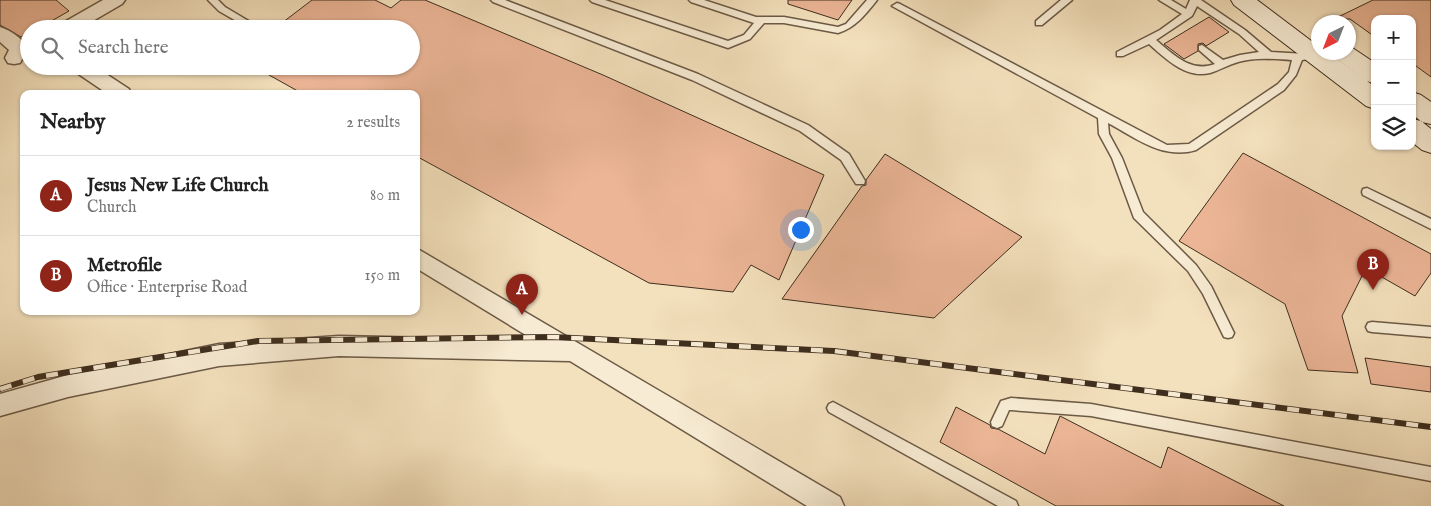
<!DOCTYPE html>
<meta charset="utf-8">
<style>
body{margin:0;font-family:"IM FELL English",serif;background:#f2f2f2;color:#222}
.controls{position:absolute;right:15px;top:15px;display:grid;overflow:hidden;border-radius:10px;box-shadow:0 1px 4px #0004}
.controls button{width:45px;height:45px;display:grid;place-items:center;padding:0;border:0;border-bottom:1px solid #e0e0e0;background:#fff;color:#222;font:25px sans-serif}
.compass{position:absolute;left:1311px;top:15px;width:45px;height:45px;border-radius:50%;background:#fff;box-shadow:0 1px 4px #0004;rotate:222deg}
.you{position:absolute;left:800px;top:229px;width:18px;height:18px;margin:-12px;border:4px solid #fff;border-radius:50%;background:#1a73e8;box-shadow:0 0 0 8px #1a73e833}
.badge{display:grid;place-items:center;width:32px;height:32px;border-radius:50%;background:#8f2418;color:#fff;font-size:16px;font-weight:700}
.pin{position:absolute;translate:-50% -41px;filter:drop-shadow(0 1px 2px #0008)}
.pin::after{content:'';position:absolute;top:26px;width:18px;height:15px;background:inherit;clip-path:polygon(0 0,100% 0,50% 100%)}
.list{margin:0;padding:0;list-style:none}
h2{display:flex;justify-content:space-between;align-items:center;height:65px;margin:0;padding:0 20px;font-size:21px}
h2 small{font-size:16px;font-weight:400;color:#767676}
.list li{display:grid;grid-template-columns:32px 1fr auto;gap:15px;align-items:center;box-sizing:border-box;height:80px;padding:0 20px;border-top:1px solid #e0e0e0}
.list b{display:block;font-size:19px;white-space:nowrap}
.list p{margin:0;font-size:16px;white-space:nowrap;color:#767676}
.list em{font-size:16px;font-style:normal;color:#767676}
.icon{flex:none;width:28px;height:28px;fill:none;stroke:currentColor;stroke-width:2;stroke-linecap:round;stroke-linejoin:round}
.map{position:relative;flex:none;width:1431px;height:506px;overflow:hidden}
.search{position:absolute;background:#fff;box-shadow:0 1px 4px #0004;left:20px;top:20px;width:400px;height:55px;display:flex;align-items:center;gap:12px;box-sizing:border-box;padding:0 18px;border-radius:28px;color:#767676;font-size:19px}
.panel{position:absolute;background:#fff;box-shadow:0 1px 4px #0004;left:20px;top:90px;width:400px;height:225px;border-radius:10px}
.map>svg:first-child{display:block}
</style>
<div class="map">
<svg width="1431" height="506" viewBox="0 0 1431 506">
<rect width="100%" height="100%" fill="#f3e0bc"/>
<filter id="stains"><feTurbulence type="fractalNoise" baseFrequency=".004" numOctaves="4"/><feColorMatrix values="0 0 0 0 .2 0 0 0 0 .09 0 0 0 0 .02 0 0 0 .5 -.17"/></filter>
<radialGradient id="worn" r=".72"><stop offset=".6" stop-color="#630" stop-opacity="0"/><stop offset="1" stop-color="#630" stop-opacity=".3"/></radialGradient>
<path fill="#ebb596" stroke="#3f2e1e" d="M0 0H56L69 11 48 23 47 22 34 29H29V32L21 37 0 25Z
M312 0H375L391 8 401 0H425L603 75 824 175 779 280 751 265 733 292 649 283 416 156V94H303L253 66H411V29H274Z
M788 0H852L838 20 788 4Z
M1373 0H1431V77L1412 63V19H1375V37L1350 19H1334Z
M1209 17 1229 32 1206 46 1203 43 1198 44V51L1184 59 1164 44Z
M1243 153 1431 254V273L1415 296 1366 268 1342 316 1358 373 1308 370 1285 304 1179 241Z
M885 154 1022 237 934 318 782 299 862 186 866 185V180Z
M1365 358 1431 367V392L1371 384Z
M956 407 990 425 991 428 998 429 1045 454 1060 416 1161 468 1168 447 1284 506H1056L940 442Z"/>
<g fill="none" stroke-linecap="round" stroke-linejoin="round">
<defs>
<path id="lane" d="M208 0H218L225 7 262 29H250L219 11Z
M491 0H505L698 74 808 125 849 154 865 181 864 184H856L841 160 800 131 692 80 493 2Z
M590 0H605L728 41 744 35 754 23 691 2 689 0H704L756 17H784L838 27 846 24 867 0H877C866 14 855 28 838 33L784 23H764L750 39 728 48 592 2Z
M1061 0H1072L1042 25H1036V21Z
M1159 0H1171L1186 9 1190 0H1201L1245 30 1271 52 1306 54 1311 57 1309 59 1302 60 1296 75 1284 90 1196 150C1163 160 1136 138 1108 123L1109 134 1122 158 1143 212 1196 265 1211 286 1234 333 1232 337 1228 338 1224 337 1203 294 1188 271 1134 218 1112 158 1099 134 1098 118 892 6 897 3 900 4 1167 145 1189 144 1278 84 1289 72 1292 60C1275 59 1255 57 1238 62 1228 65 1220 70 1210 73 1186 79 1166 59 1149 44L1123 56H1117V52L1160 30 1182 14ZM1197 6 1239 34 1259 52 1240 55 1223 60 1202 45 1199 46V50L1215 64C1191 73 1174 55 1156 40L1192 16Z
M1367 188 1431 219V229L1363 195 1362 192 1363 189Z
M1372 322 1431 327V337L1372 332 1368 331 1366 327 1368 323Z
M1011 398 1091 404 1431 467V481L1091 416 1011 410H1009L1002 426 997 428 992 426 991 422 1001 401Z
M833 402 1016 501 1018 506H998L829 412 827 408 829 404Z"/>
<path id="street" d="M103 0H125L122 4 79 29H56L59 25Z
M0 27C10 30 23 39 28 48L20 63 14 64 8 63 5 58 9 50 0 42Z
M71 66H94L129 89 131 94H108L74 71Z
M416 248 840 497 844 506H807L570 361 339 356 219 366 68 397 0 416V394L68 375 219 344 339 336 534 340 416 268Z"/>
<path id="secondary" d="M1231 0H1257L1318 46V52H1328L1366 81 1336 58 1333 52H1348V45L1375 63V84L1367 81 1375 87V109L1366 106 1234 5Z
M1412 92 1421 95 1431 102V124L1422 122 1412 114Z
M1412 119 1421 121 1431 129V153L1422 150 1412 142Z"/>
</defs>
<use href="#lane" stroke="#6c5a46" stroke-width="3"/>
<use href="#street" stroke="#6c5a46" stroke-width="3"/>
<use href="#secondary" stroke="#3f2e1e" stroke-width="2"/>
<use href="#lane" fill="#f7ebd3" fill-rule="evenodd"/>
<use href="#street" fill="#f7ebd3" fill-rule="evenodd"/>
<use href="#secondary" fill="#f7ebd3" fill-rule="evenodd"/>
<defs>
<path id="rail" d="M0 389 38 377 258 341 553 337 834 351 1431 427"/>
</defs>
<use href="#rail" stroke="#3f2e1e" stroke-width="6"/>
<use href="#rail" stroke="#f7ebd3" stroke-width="4.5" stroke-dasharray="12" stroke-linecap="butt"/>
</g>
<rect width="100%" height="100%" filter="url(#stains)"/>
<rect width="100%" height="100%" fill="url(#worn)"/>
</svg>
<div class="controls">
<button>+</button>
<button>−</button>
<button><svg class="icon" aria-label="layers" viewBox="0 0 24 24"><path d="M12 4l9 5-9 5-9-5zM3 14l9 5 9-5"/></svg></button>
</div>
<svg class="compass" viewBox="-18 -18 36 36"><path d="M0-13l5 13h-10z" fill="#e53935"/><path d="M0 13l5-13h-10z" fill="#767676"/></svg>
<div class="you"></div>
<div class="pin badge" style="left:522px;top:315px">A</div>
<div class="pin badge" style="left:1373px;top:290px">B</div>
<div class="search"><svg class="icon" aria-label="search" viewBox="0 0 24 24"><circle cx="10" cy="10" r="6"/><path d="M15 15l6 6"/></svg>Search here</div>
<section class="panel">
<h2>Nearby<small>2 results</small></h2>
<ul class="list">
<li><span class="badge">A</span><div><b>Jesus New Life Church</b><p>Church</p></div><em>80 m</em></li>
<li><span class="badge">B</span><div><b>Metrofile</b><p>Office · Enterprise Road</p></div><em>150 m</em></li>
</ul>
</section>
</div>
